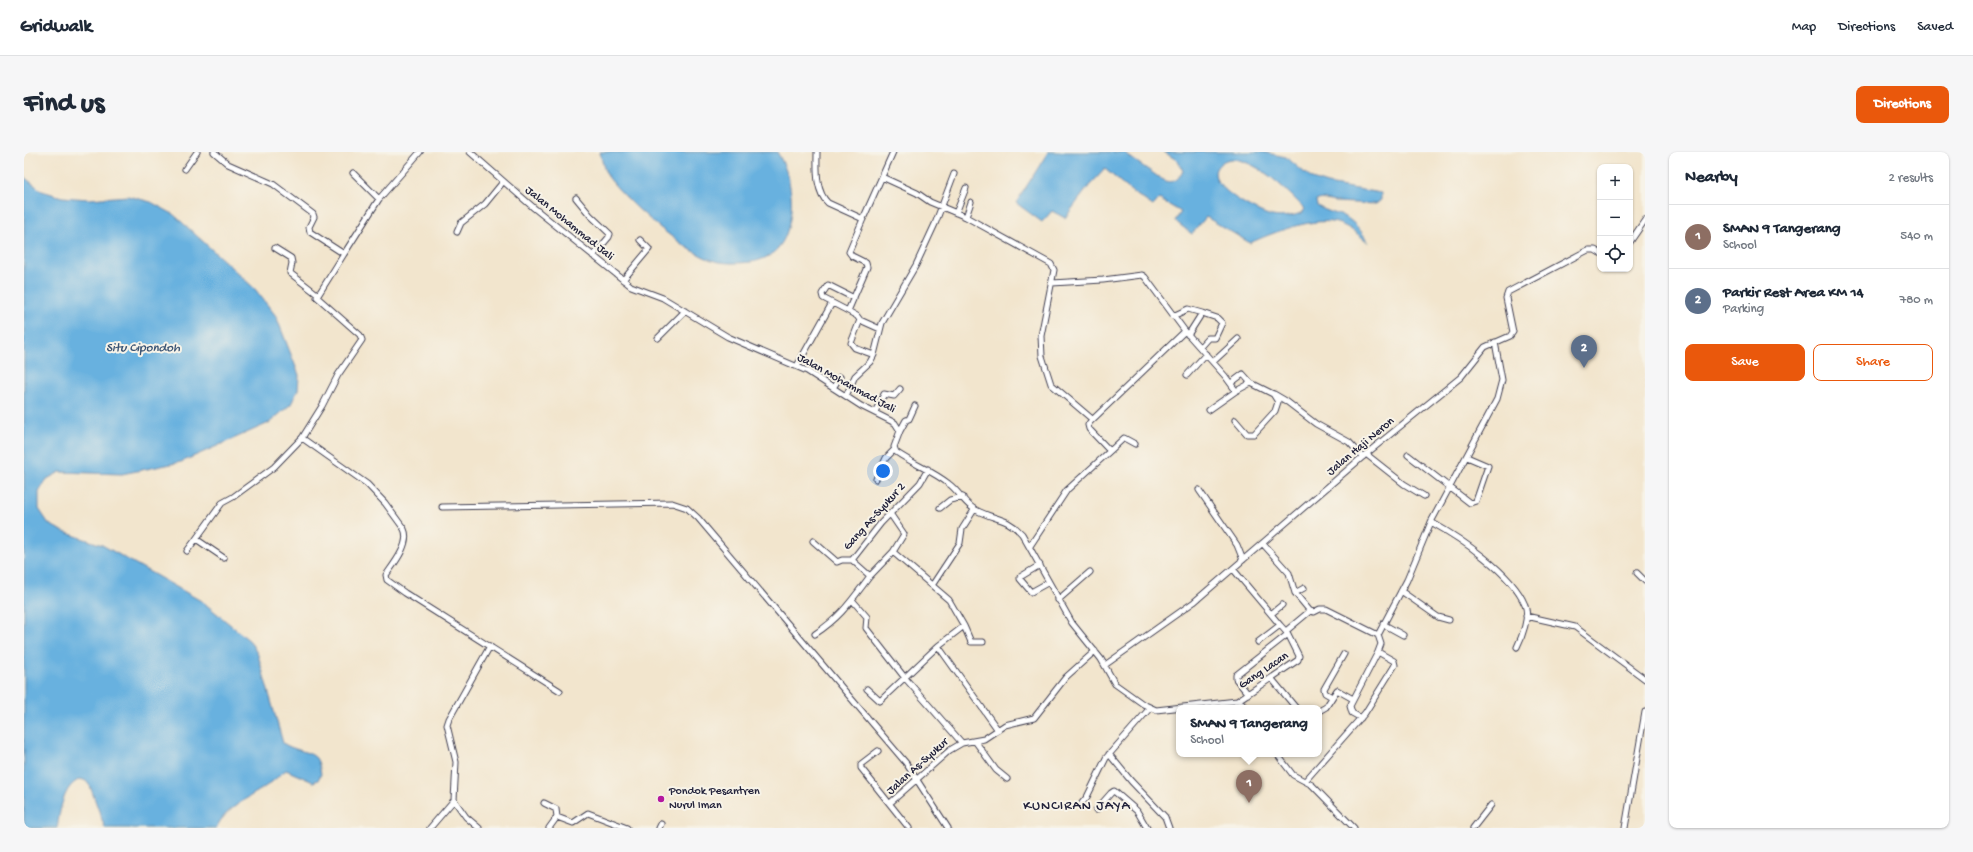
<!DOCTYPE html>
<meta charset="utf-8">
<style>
body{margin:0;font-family:"Gochi Hand",sans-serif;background:#f6f6f7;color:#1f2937}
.controls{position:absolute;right:12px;top:12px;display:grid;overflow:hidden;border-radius:8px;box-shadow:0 1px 3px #0004}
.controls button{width:36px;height:36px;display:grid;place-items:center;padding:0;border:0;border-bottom:1px solid #e0e1e3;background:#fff;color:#1f2937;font:20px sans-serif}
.you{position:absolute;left:859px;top:319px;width:14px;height:14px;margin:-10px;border:3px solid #fff;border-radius:50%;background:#1a73e8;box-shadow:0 0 0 6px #1a73e833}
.badge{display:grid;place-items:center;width:26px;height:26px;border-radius:50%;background:#ea580c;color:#fff;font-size:13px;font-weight:700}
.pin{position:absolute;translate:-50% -33px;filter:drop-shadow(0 1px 2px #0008)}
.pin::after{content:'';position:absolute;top:21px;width:14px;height:12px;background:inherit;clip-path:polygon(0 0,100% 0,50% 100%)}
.popup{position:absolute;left:1152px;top:553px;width:146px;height:52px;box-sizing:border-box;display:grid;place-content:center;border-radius:8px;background:#fff;filter:drop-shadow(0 1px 3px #0005);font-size:13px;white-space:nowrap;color:#747a83}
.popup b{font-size:15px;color:#1f2937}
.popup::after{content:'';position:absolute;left:50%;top:100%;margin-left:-8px;border:8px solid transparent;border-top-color:#fff}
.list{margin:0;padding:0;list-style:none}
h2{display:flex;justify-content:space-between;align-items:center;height:52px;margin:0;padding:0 16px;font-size:17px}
h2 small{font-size:13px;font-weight:400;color:#747a83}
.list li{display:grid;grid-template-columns:26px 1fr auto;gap:12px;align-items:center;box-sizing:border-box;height:64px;padding:0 16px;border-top:1px solid #e0e1e3}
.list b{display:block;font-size:15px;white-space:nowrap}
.list p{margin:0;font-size:13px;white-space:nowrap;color:#747a83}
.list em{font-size:13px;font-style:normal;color:#747a83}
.actions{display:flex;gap:8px;padding:12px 16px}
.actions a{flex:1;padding:9px 0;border:1px solid #ea580c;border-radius:8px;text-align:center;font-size:14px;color:#ea580c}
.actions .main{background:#ea580c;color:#fff}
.icon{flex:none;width:22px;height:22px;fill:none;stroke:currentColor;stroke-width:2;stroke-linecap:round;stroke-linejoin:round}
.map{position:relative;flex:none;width:1621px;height:676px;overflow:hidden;border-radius:8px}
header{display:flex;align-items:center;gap:24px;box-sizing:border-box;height:56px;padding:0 20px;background:#fff;border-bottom:1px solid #e0e1e3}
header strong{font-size:19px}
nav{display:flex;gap:22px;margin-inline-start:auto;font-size:14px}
.intro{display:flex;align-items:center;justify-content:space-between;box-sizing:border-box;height:96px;padding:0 24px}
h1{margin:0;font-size:28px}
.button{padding:10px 18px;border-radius:8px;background:#ea580c;color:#fff;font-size:14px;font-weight:700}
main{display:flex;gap:24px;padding:0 24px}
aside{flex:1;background:#fff;border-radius:8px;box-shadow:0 1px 3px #0004}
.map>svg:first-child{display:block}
</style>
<header>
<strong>Gridwalk</strong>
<nav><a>Map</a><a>Directions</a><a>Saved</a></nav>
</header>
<div class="intro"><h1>Find us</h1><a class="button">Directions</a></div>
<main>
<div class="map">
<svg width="1621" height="676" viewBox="0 0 1621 676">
<rect width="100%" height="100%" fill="#f7f3e8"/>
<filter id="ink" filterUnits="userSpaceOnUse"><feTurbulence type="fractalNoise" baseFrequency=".025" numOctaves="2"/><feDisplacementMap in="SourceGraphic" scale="8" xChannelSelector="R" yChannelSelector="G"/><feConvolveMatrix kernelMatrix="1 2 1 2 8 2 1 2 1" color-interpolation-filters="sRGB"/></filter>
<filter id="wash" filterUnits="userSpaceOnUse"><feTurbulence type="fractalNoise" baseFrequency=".012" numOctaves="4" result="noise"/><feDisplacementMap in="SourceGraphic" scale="16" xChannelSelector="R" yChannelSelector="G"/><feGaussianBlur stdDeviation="0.9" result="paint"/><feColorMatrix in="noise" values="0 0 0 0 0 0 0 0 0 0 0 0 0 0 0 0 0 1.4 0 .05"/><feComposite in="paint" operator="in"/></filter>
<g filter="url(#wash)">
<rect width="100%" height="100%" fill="#f2e5cd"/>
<path fill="#67b1df" stroke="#446a8d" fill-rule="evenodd" d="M576 0H753C765 19 770 44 766 67 762 90 752 106 727 110 715 111 703 112 691 109 662 102 600 48 583 23 579 17 578 7 576 0Z
M1024 0H1100C1107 7 1115 11 1123 17 1136 25 1148 40 1159 19L1154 9 1140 0H1238L1262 5 1288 27 1303 32 1357 41V48L1352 52 1311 50 1297 47 1292 49 1293 54C1302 59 1310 61 1319 64 1331 69 1338 81 1345 91 1336 84 1327 76 1316 72 1292 63 1248 81 1226 91L1182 65 1168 82 1151 69 1157 60 1135 47 1129 54 1107 39 1081 17 1065 34 1041 66 1028 59 1018 70 992 51ZM1210 7C1238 12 1261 37 1281 57L1278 61C1268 64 1259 66 1248 64 1234 61 1178 32 1194 14 1199 9 1202 7 1210 7Z
M0 25 18 39 38 45 65 47 104 44 127 50 149 62 231 137 252 164 275 223 274 238 267 252 245 271 157 310 98 322 36 320 23 327 15 340V357L25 372 40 380 78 393 179 450 226 489 234 503 259 591C268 598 286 599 292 606 295 610 296 617 297 622L294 628 289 630 262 618C256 622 251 628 245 632 226 646 203 654 192 676H81L66 634 62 629 57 627C39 633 36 659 33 676H0Z"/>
</g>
<g filter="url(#ink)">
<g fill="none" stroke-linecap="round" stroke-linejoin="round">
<defs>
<path id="minor" d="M190 0 204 12 249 32 289 62 290 65 285 75 286 80 320 102 293 145 336 183 338 188 314 223 298 254 278 286 250 315 209 345 198 351 172 387 200 406
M446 0 510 56 607 134 639 146 704 185 783 219 837 254 871 271 876 279 870 295 872 300C889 312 909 319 925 332 935 339 941 353 952 358 970 368 983 365 998 382L1048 471 1077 507 1091 532 1119 552 1132 558 1213 549 1218 551 1222 556
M793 0C793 16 791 39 804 51L839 67 825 100 828 104 842 111 843 115 824 159 833 164 836 168 827 191 831 196 850 203
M161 17 173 0
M329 21 355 47
M858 25 893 41 906 50 942 65 1027 112 1030 118 1017 184 1018 204 1027 232 1068 267
M552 46 566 63 586 82 585 85 569 104
M932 61 942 36
M942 65 947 50
M839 67 869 0
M433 80 437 71 461 52 479 30
M1606 90 1621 68
M251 96 267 106 268 111 266 121 293 142
M320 102 355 47 396 0
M599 128 625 97 616 88
M1028 131 1079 128 1118 123 1121 125 1161 179 1201 224 1212 239 1227 231 1249 242 1254 250 1251 259 1230 282H1223L1211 268
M824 159 799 146 798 142 804 133 830 146
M1149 164 1164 157 1178 161
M836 168 856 177
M1164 183 1178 161 1193 166 1198 171 1191 186H1184L1176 195
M634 186 661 159
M1189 210 1214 187
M773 214 808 151
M1163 223 1182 202
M1207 231 1219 222 1227 231
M809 236 816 225
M1250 242 1262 249 1292 272 1325 290 1339 305
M822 244 831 224 846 210 850 203 858 171 892 113 911 72 930 22
M1185 258 1212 239
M851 260 860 242 870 244 876 237
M876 279 882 268 885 267 891 254
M278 286 343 332 361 351 380 377C387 391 370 412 362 423L363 428 381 441 536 539
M1086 299 1100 286 1111 292
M1342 302 1380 332 1400 344
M1384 303 1446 351 1452 349 1464 314 1443 305
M852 327 862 306 870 298
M1175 338 1213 393 1219 408
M418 355 648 351 663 356 674 366 882 611 924 676
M916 356 926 348 939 345
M867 363 880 382 869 400 925 448 940 474 914 494 974 578
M1407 370C1436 386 1488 421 1501 453 1506 464 1498 485 1493 495
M789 389 813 410 818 408H828L857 371 896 331 904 317
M1239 392 1265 421 1271 441 1286 459 1290 460 1296 457H1302L1354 483
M1006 394 1043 338 1086 299 1065 277 1064 273 1066 270 1161 179
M163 399 172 387
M828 408 846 424 869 400
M1016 413 996 425V427L1007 440 1025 430
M1209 417 1256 473
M1613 421 1621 429
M909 432 936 391 938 377 950 358
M1377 439 1414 465 1425 468
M1271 441 1280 436
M1034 448 1066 420
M829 449 843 465 842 476 881 526 938 591
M1247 462 1258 453
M1502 464 1551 475 1621 527
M1359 472 1379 483
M940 474 947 490H959
M1262 479 1286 459
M791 482C817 465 827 449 846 424
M1081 513 1170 450 1342 302 1437 225 1461 195 1486 184 1489 180 1482 146 1484 140 1564 98H1571L1576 101
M1248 527 1272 556
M843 537 856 549 914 494
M1224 542 1212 527V523L1264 482 1256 473 1234 490
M1308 545 1301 541 1300 537 1320 502
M1213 549 1274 508 1275 504 1264 482
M1295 559 1302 555 1313 538 1329 547
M1337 566 1328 561 1326 554 1354 500 1357 492 1354 483 1383 428 1407 370 1473 247 1478 228 1471 190
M951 589 972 618 983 627
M854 599 837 612V616L885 676
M1085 602 1107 629 1141 665 1145 676
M1253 602 1269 623 1288 633 1330 676
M1281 629 1341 561 1371 513 1370 509 1354 500
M520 651 532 657 533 665
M866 651 926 598 938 591 960 587 981 573 1010 566 1042 525 1071 499
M1058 651 1063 645 1082 606 1126 556
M1072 658 1087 641 1090 639 1113 659 1123 676
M406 676 430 648
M455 676 442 665 430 648 432 610 423 573 425 567 466 494
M525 676 533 665 549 671 564 661 603 676
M635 676 637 672
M1449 676 1467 653
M1601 676 1621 560"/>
</defs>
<use href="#minor" stroke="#413f51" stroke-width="7"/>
<use href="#minor" stroke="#fff" stroke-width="5"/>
</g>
</g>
<circle fill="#b5179e" stroke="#f7f3e8" stroke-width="1.5" cx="637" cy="647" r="4"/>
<g text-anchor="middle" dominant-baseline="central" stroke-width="4" stroke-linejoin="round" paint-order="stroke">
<g font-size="12" fill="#22223b" stroke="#f7f3e8">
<text transform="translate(545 72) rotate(39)">Jalan Mohammad Jali</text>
<text transform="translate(822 232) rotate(29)">Jalan Mohammad Jali</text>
<text transform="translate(1337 295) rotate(-40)">Jalan Haji Neron</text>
<text transform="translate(851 365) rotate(-48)">Gang As-Syukur 2</text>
<text transform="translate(1240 519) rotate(-34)">Gang Lacan</text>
<text transform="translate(894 615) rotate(-42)">Jalan As-Syukur</text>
</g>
<g font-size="12" fill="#22223b" stroke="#f7f3e8" text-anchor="start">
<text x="645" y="640">Pondok Pesantren<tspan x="645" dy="14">Nurul Iman</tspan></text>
</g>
<g font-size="13" font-style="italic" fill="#3a5474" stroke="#f7f3e8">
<text x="119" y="196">Situ Cipondoh</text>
</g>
<g font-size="14" letter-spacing="1" fill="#22223b" stroke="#f7f3e8">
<text x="1053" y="654">KUNCIRAN JAYA</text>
</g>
</g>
</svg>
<div class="controls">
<button>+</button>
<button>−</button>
<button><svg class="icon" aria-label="locate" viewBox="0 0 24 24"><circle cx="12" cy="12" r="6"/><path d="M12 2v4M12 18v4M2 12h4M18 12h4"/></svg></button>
</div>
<div class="you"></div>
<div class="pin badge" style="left:1225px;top:651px;background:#8d6e63">1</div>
<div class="popup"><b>SMAN 9 Tangerang</b>School</div>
<div class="pin badge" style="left:1560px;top:216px;background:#5c6f8a">2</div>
</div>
<aside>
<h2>Nearby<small>2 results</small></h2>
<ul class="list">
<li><span class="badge" style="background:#8d6e63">1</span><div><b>SMAN 9 Tangerang</b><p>School</p></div><em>540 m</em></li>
<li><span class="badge" style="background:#5c6f8a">2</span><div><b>Parkir Rest Area KM 14</b><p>Parking</p></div><em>780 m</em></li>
</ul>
<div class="actions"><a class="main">Save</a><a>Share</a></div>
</aside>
</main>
